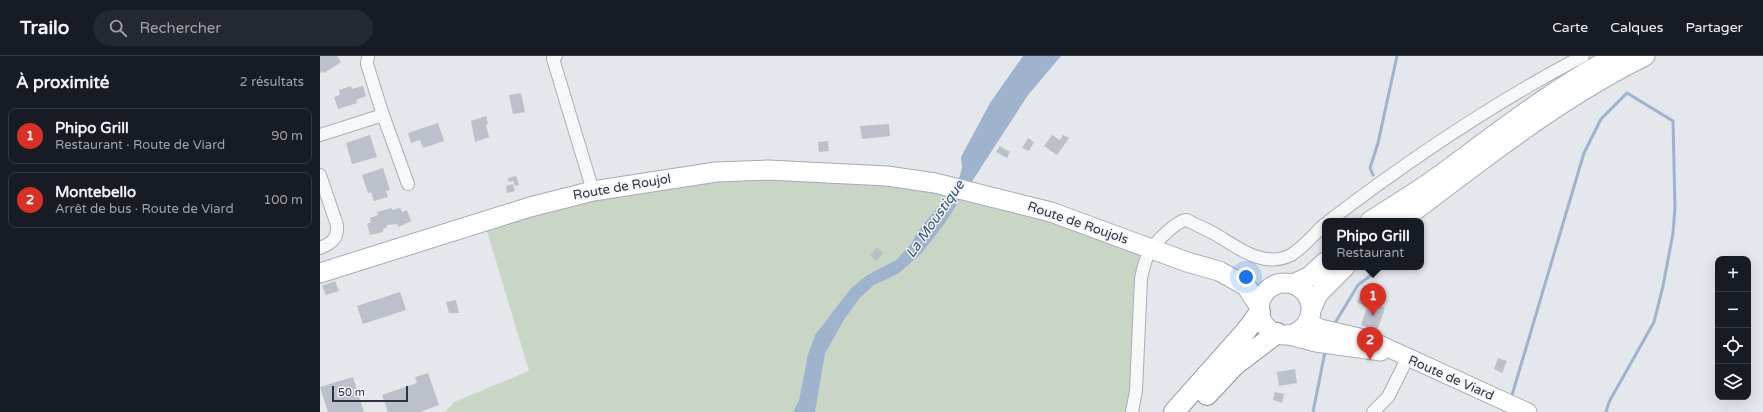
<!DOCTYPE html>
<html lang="fr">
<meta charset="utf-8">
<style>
body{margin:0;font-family:"Varela Round",sans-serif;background:#242831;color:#f1f3f6}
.controls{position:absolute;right:12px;bottom:12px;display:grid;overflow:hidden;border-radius:8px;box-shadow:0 4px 16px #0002}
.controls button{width:36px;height:36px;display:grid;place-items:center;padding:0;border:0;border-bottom:1px solid #363941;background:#171b24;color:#f1f3f6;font:20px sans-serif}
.scale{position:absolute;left:12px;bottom:10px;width:76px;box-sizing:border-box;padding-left:4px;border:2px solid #2b3445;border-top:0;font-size:11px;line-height:14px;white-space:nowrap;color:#2b3445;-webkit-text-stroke:3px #f4f6f9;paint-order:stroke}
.you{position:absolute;left:926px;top:221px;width:14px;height:14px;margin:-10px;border:3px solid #fff;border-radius:50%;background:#1a73e8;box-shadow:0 0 0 6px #1a73e833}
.badge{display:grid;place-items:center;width:26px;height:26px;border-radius:50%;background:#d93025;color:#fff;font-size:13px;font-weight:700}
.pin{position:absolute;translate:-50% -33px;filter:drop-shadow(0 1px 2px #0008)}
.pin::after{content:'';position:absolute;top:21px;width:14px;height:12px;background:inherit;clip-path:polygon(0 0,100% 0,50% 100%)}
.popup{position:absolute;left:1002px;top:162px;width:102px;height:52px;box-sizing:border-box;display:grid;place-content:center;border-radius:8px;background:#171b24;filter:drop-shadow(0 1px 3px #0005);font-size:13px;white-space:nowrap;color:#9ea1a6}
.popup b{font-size:15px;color:#f1f3f6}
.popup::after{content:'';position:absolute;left:50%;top:100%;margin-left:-8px;border:8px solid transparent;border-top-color:#171b24}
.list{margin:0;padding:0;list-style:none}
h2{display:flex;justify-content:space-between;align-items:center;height:52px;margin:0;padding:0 16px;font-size:17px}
h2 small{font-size:13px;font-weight:400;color:#9ea1a6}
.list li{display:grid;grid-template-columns:26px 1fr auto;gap:12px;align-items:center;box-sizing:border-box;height:56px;margin:0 8px 8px;padding:0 8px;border:1px solid #363941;border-radius:8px}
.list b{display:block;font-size:15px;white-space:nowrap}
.list p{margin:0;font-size:13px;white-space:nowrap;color:#9ea1a6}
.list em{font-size:13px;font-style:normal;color:#9ea1a6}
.icon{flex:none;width:22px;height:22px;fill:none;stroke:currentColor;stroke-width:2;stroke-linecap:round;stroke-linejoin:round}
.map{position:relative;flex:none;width:1443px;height:356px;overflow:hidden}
header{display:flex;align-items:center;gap:24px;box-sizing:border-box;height:56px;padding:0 20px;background:#171b24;border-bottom:1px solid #363941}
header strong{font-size:19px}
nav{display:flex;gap:22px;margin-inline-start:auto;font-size:14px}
.search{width:280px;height:36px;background:#242831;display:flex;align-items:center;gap:10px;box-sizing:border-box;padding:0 14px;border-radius:22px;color:#9ea1a6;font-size:15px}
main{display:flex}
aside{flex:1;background:#171b24}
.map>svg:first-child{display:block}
</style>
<header>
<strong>Trailo</strong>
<div class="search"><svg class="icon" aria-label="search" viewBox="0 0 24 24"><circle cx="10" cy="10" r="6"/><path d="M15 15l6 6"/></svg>Rechercher</div>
<nav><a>Carte</a><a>Calques</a><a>Partager</a></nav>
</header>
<main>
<aside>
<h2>À proximité<small>2 résultats</small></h2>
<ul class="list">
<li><span class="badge">1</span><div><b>Phipo Grill</b><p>Restaurant · Route de Viard</p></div><em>90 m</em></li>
<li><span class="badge">2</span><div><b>Montebello</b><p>Arrêt de bus · Route de Viard</p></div><em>100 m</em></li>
</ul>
</aside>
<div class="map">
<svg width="1443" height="356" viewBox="0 0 1443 356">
<rect width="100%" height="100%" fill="#e4e7ec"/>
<path fill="#c9d6c5" d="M448 114 630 136 598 175 591 188 576 204 547 219 531 232 495 279 488 298 479 344 473 356H125L134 346 209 315 164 165 189 157Z
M645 138 832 193 823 210 812 356H495L505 298 525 262 540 242 554 229 578 218 601 198Z"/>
<path fill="#9fb4cc" d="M703 0H741L708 39 625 167 601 198 578 218 554 229 540 242 525 262 505 298 495 356H473L479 344 488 298 495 279 531 232 547 219 576 204 591 188 598 175 626 141 639 123 642 112 641 101 670 47Z"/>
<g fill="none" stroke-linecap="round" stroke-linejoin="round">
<path stroke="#9fb4cc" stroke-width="3" d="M1053 119 1050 112 1058 87 1077 0
M1015 267 1038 229 1062 211
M1192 339 1264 97 1281 63 1307 37 1353 65 1355 152 1353 177 1343 230 1334 266 1289 346 1286 356
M993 356 1005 296"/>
</g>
<path fill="#bbc0ca" d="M0 0H17L21 6 4 17 3 15 0 17Z
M31 30 32 33 43 30 46 40 36 44 37 47 18 53 14 41 20 39 19 34Z
M201 37 205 56 193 58 189 39Z
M166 60 168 68 166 69 169 81 155 86 151 65Z
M118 67 124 85 103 92 100 84 91 87 88 77Z
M569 68 570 80 542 83 540 70Z
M50 79 57 101 32 108 26 87Z
M732 79 740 84 743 79 749 82 737 99 724 90Z
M708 82 714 86 709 95 702 92Z
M508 85 509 95 499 96 498 86Z
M680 90 690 96 687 102 676 96Z
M63 112 70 134 66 135 68 141 54 145 51 136 48 137 42 119Z
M196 120 199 129 195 130 193 125 189 126 188 122Z
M193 128 195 135 187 137 186 130Z
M72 152V154L80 152 82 156 87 154 91 165 79 171 77 168 67 169V171L63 173V176L50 179 47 168 51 166 50 162 58 159 57 156Z
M557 191 563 197 556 205 550 199Z
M15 225 19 235 6 239 2 230Z
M80 236 86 254 43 268 37 250Z
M1040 239 1047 241 1044 249 1037 247Z
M136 244 139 257H129L126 246Z
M1049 246 1065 252 1057 275 1041 269Z
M1178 302 1187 305 1182 317 1174 313Z
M975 313 977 327 959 330 957 316Z
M108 317 119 349 100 356H68L62 339 97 327 95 321Z
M33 321 44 356H8L0 331Z
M955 336 964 338 962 347 953 344Z"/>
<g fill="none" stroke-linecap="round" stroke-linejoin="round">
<defs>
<path id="minor" d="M48 0 47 8 63 59 88 128
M236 0 233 3 234 6 273 135
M0 79 63 59
M0 119 17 169C18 183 12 187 0 192
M1009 165C1089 104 1173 47 1263 0
M812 356 816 335 821 223C823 213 825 202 831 193 837 185 857 164 867 164 876 169 886 173 895 178 917 191 943 213 971 199 984 191 994 178 1005 168
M1053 356 1068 341 1087 303"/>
<path id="secondary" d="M990 262 993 268 1000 272 1048 283 1208 356
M965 279 996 287 1061 296"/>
<path id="primary" d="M1050 165C1072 151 1095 137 1116 122 1175 79 1231 34 1295 0
M1081 165C1160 106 1236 44 1325 0
M0 217 210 151 273 135 396 116 448 114 567 120 615 127 731 156 867 206 899 215 926 230 939 250
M939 253a26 26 0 1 1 52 0a26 26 0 1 1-52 0Z
M973 228 990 220 1005 206
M991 254 998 238 1025 211"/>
<path id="trunk" d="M887 339 915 309 957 277
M854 356 925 276 940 256"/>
</defs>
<use href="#minor" stroke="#a9aeb7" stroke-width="14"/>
<use href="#secondary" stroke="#a9aeb7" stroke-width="19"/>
<use href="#primary" stroke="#a3abb8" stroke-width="21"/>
<use href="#trunk" stroke="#8b94a3" stroke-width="22"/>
<use href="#minor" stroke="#f7f8fa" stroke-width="12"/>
<use href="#secondary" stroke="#fff" stroke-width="17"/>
<use href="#primary" stroke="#fff" stroke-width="19"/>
<use href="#trunk" stroke="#fff" stroke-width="20"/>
</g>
<g text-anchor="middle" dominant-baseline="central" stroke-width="3" stroke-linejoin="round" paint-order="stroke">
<g font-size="13" fill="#2b3445" stroke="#f4f6f9">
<text transform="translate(302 131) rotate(-10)">Route de Roujol</text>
<text transform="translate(758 167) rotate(19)">Route de Roujols</text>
<text transform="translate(1131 322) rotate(24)">Route de Viard</text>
</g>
<g font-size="14" font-style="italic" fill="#34527a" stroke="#f4f6f9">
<text transform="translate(615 163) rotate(-55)">La Moustique</text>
</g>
</g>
</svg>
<div class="controls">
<button>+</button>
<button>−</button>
<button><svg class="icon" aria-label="locate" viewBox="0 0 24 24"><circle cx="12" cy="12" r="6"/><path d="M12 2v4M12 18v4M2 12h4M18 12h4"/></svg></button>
<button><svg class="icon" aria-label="layers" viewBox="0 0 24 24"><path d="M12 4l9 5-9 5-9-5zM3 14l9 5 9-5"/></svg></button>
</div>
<div class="scale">50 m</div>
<div class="you"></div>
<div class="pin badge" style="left:1053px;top:260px">1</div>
<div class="popup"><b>Phipo Grill</b>Restaurant</div>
<div class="pin badge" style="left:1050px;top:304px">2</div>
</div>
</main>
